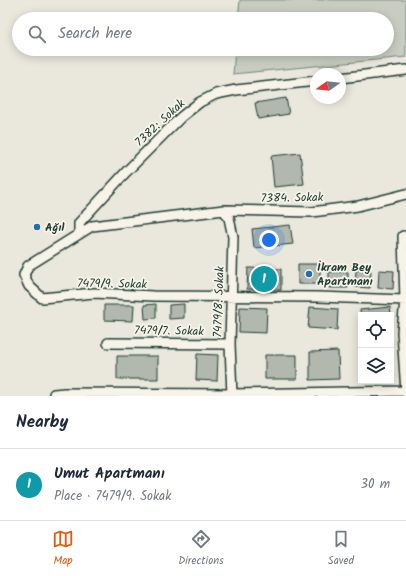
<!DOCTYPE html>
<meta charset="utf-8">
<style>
body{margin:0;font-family:Kalam,sans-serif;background:#f2f2f3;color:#1f2937}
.controls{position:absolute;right:12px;bottom:12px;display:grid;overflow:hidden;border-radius:0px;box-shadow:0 2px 10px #0003}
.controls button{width:36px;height:36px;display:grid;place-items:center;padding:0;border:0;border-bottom:1px solid #e0e1e3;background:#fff;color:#1f2937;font:20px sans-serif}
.compass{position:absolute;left:310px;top:68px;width:36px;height:36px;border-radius:50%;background:#fff;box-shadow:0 2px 10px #0003;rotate:255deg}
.you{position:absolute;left:269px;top:240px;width:14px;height:14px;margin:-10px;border:3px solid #fff;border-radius:50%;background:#1a73e8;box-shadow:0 0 0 6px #1a73e833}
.badge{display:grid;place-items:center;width:26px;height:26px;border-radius:50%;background:#ea580c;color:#fff;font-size:13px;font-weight:700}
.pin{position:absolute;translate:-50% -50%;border:2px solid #fff;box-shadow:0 1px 4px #0006}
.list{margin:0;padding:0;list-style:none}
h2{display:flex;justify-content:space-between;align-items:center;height:52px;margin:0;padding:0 16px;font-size:17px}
h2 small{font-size:13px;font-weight:400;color:#747a83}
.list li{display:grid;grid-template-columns:26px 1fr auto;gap:12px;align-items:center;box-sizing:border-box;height:72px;padding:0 16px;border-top:1px solid #e0e1e3}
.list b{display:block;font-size:15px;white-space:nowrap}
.list p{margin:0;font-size:13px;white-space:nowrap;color:#747a83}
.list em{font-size:13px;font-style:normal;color:#747a83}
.icon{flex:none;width:22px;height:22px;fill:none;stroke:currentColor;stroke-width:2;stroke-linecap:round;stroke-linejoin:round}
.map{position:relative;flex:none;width:406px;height:396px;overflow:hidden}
.search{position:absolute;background:#fff;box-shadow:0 2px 10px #0003;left:12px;right:12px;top:12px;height:44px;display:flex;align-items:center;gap:10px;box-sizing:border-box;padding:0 14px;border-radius:22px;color:#747a83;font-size:15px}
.sheet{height:124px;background:#fff}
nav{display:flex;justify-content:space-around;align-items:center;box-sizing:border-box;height:56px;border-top:1px solid #e0e1e3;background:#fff;font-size:11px;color:#747a83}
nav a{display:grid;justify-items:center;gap:2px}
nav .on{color:#ea580c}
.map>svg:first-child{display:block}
</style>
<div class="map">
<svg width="406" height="396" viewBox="0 0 406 396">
<rect width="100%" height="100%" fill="#eae8dd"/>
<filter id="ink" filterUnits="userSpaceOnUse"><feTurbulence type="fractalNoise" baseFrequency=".025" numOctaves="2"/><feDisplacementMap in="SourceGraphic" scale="8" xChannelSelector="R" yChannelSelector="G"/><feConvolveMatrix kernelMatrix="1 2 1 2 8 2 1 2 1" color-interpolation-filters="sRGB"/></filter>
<g filter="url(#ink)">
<path fill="#c8ccc1" stroke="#74847a" d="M240 0H406V57L233 74 235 49H387V19H238Z"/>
<path fill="#b2b8ae" stroke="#1f3d34" d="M286 98 289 114 258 119 255 103Z
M300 153 304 184 274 187 271 156Z
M290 225 293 244 254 248 252 229Z
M298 264H320V284H298Z
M248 268 281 269V290L247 289Z
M356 270 371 271 370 288 355 287Z
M379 270 394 271 393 289 378 288Z
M329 272H348V288H329Z
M156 304V318L145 319 144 305Z
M184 304V318L169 319V305Z
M104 305H134L133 321 104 320Z
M240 307 267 308 266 333 239 332Z
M310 307 338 309 337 330 308 328Z
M390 307 391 315H361V324L360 310Z
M338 351 339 379 310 380V352Z
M197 354 218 355 217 381 196 380Z
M265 355H297V379H265Z
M117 356H158V379H117Z"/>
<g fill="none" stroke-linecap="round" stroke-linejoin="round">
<defs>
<path id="minor" d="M340 78 406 70
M224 210 229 218 233 237 230 344 232 396
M79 234V223L126 172 181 117 200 102 216 94 236 90 316 81
M403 236 405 300 402 332 406 393
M405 300 318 297 153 296 94 293 42 298 29 286 24 275 28 266 92 226 224 210 312 212 358 206 406 194
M108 343 230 344
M54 396V394L64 393 232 394 406 391"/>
</defs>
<use href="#minor" stroke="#1f3d34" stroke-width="12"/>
<use href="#minor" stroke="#f7f3e8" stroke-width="9"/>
</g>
</g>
<g fill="#1f6fb2" stroke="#f7f3e8" stroke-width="1.5">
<circle cx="37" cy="227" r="4"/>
<circle cx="309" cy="274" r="4"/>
</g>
<g text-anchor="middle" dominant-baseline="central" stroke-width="3.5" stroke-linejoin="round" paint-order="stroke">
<g font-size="12" fill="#1f3d34" stroke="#f7f3e8">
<text transform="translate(160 123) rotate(-43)">7382: Sokak</text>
<text transform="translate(292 198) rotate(-1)">7384. Sokak</text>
<text transform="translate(112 284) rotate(1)">7479/9. Sokak</text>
<text transform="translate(219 302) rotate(-88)">7479/8. Sokak</text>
<text transform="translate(169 331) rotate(1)">7479/7. Sokak</text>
</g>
<g font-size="12" font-weight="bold" fill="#1f3d34" stroke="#f7f3e8" text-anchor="start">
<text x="45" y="227">Ağıl</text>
<text x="317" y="267">İkram Bey<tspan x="317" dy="14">Apartmanı</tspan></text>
</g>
</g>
</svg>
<div class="controls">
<button><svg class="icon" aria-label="locate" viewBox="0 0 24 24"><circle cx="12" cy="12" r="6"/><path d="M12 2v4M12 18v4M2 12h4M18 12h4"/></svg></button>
<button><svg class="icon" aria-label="layers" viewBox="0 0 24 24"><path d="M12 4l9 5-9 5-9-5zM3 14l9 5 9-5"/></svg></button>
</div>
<svg class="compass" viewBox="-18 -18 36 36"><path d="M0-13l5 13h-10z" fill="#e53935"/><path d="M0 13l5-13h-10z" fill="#747a83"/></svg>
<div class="you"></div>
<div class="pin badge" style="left:264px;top:279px;background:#0f9aa8">1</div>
<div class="search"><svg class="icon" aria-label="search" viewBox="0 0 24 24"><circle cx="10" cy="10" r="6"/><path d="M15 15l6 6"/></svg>Search here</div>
</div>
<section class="sheet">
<h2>Nearby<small></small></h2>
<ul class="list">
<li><span class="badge" style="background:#0f9aa8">1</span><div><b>Umut Apartmanı</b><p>Place · 7479/9. Sokak</p></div><em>30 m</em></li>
</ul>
</section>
<nav>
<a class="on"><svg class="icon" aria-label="map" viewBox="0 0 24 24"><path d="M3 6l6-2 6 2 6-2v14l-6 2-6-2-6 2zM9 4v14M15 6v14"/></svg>Map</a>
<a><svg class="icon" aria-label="directions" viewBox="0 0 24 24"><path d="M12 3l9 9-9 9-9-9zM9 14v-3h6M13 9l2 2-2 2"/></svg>Directions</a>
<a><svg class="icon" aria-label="saved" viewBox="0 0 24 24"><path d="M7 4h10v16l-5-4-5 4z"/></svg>Saved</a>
</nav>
